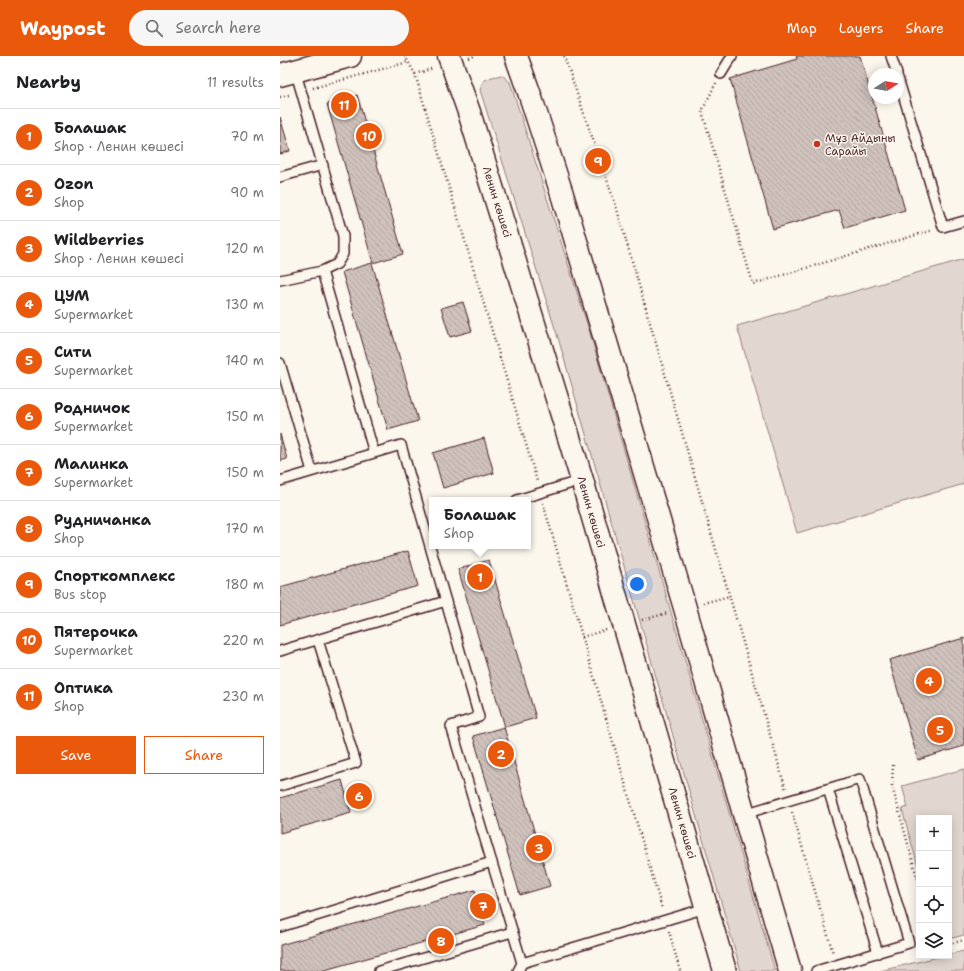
<!DOCTYPE html>
<meta charset="utf-8">
<style>
body{margin:0;font-family:"Shantell Sans",sans-serif;background:#f6f6f6;color:#202124}
.controls{position:absolute;right:12px;bottom:12px;display:grid;overflow:hidden;border-radius:0px;box-shadow:0 2px 10px #0003}
.controls button{width:36px;height:36px;display:grid;place-items:center;padding:0;border:0;border-bottom:1px solid #e0e0e0;background:#fff;color:#202124;font:20px sans-serif}
.compass{position:absolute;left:588px;top:12px;width:36px;height:36px;border-radius:50%;background:#fff;box-shadow:0 2px 10px #0003;rotate:79deg}
.you{position:absolute;left:357px;top:528px;width:14px;height:14px;margin:-10px;border:3px solid #fff;border-radius:50%;background:#1a73e8;box-shadow:0 0 0 6px #1a73e833}
.badge{display:grid;place-items:center;width:26px;height:26px;border-radius:50%;background:#ea580c;color:#fff;font-size:13px;font-weight:700}
.pin{position:absolute;translate:-50% -50%;border:2px solid #fff;box-shadow:0 1px 4px #0006}
.popup{position:absolute;left:149px;top:441px;width:102px;height:52px;box-sizing:border-box;display:grid;place-content:center;border-radius:0px;background:#fff;filter:drop-shadow(0 1px 3px #0005);font-size:13px;white-space:nowrap;color:#757577}
.popup b{font-size:15px;color:#202124}
.popup::after{content:'';position:absolute;left:50%;top:100%;margin-left:-8px;border:8px solid transparent;border-top-color:#fff}
.list{margin:0;padding:0;list-style:none}
h2{display:flex;justify-content:space-between;align-items:center;height:52px;margin:0;padding:0 16px;font-size:17px}
h2 small{font-size:13px;font-weight:400;color:#757577}
.list li{display:grid;grid-template-columns:26px 1fr auto;gap:12px;align-items:center;box-sizing:border-box;height:56px;padding:0 16px;border-top:1px solid #e0e0e0}
.list b{display:block;font-size:15px;white-space:nowrap}
.list p{margin:0;font-size:13px;white-space:nowrap;color:#757577}
.list em{font-size:13px;font-style:normal;color:#757577}
.actions{display:flex;gap:8px;padding:12px 16px}
.actions a{flex:1;padding:9px 0;border:1px solid #ea580c;border-radius:0px;text-align:center;font-size:14px;color:#ea580c}
.actions .main{background:#ea580c;color:#fff}
.icon{flex:none;width:22px;height:22px;fill:none;stroke:currentColor;stroke-width:2;stroke-linecap:round;stroke-linejoin:round}
.map{position:relative;flex:none;width:684px;height:915px;overflow:hidden}
header{display:flex;align-items:center;gap:24px;box-sizing:border-box;height:56px;padding:0 20px;background:#ea580c;color:#fff}
header strong{font-size:19px}
nav{display:flex;gap:22px;margin-inline-start:auto;font-size:14px}
.search{width:280px;height:36px;background:#f6f6f6;display:flex;align-items:center;gap:10px;box-sizing:border-box;padding:0 14px;border-radius:22px;color:#757577;font-size:15px}
main{display:flex}
aside{flex:1;background:#fff}
.map>svg:first-child{display:block}
</style>
<header>
<strong>Waypost</strong>
<div class="search"><svg class="icon" aria-label="search" viewBox="0 0 24 24"><circle cx="10" cy="10" r="6"/><path d="M15 15l6 6"/></svg>Search here</div>
<nav><a>Map</a><a>Layers</a><a>Share</a></nav>
</header>
<main>
<aside>
<h2>Nearby<small>11 results</small></h2>
<ul class="list">
<li><span class="badge">1</span><div><b>Болашак</b><p>Shop · Ленин көшесі</p></div><em>70 m</em></li>
<li><span class="badge">2</span><div><b>Ozon</b><p>Shop</p></div><em>90 m</em></li>
<li><span class="badge">3</span><div><b>Wildberries</b><p>Shop · Ленин көшесі</p></div><em>120 m</em></li>
<li><span class="badge">4</span><div><b>ЦУМ</b><p>Supermarket</p></div><em>130 m</em></li>
<li><span class="badge">5</span><div><b>Сити</b><p>Supermarket</p></div><em>140 m</em></li>
<li><span class="badge">6</span><div><b>Родничок</b><p>Supermarket</p></div><em>150 m</em></li>
<li><span class="badge">7</span><div><b>Малинка</b><p>Supermarket</p></div><em>150 m</em></li>
<li><span class="badge">8</span><div><b>Рудничанка</b><p>Shop</p></div><em>170 m</em></li>
<li><span class="badge">9</span><div><b>Спорткомплекс</b><p>Bus stop</p></div><em>180 m</em></li>
<li><span class="badge">10</span><div><b>Пятерочка</b><p>Supermarket</p></div><em>220 m</em></li>
<li><span class="badge">11</span><div><b>Оптика</b><p>Shop</p></div><em>230 m</em></li>
</ul>
<div class="actions"><a class="main">Save</a><a>Share</a></div>
</aside>
<div class="map">
<svg width="684" height="915" viewBox="0 0 684 915">
<defs>
<pattern id="building-back-hatch" width="6" height="6" patternUnits="userSpaceOnUse"><rect width="6" height="6" fill="#cfc2bc"/><path d="M-1 5l2 2M0 0l6 6M5-1l2 2" fill="none" stroke="#b3a6a2"/></pattern>
</defs>
<rect width="100%" height="100%" fill="#fbf7ec"/>
<filter id="ink" filterUnits="userSpaceOnUse"><feTurbulence type="fractalNoise" baseFrequency=".025" numOctaves="2"/><feDisplacementMap in="SourceGraphic" scale="8" xChannelSelector="R" yChannelSelector="G"/><feConvolveMatrix kernelMatrix="1 2 1 2 8 2 1 2 1" color-interpolation-filters="sRGB"/></filter>
<g filter="url(#ink)">
<path fill="#e2d7d0" stroke="#967b7e" d="M222 19 230 26 310 277 495 915H461L279 285 200 34 203 25 212 21Z
M684 203V428L517 477 457 270Z
M684 713V879L669 883V762H639V814L622 753 628 751 622 730Z
M684 895V915H600L662 900H669V898Z"/>
<path fill="url(#building-back-hatch)" stroke="#4a1f2b" d="M516 0H580L625 154 565 172 559 154 493 173 450 23 517 3Z
M77 39 123 198 93 207 47 48Z
M0 61 10 95 0 98Z
M92 207 138 365 108 374 62 216Z
M183 246 192 275 170 281 161 252Z
M0 378 7 403 0 405Z
M204 382 214 417 163 432 153 397Z
M128 495 138 530 0 569V531Z
M209 504 256 662 225 671 178 513Z
M684 582V690L638 704 609 604Z
M224 671 270 830 240 839 193 680Z
M62 724 71 757 0 777V742Z
M195 834 205 869 41 915H0V889Z"/>
<g fill="none" stroke-linecap="round" stroke-linejoin="round">
<defs>
<path id="service" d="M611 0 617 18
M15 14 63 180V198L57 208 42 215 94 397
M441 18 452 0
M618 22 663 171 684 165
M0 121 43 109
M0 224 42 215
M0 307 32 415
M0 425 121 389 199 661 171 670 242 907 238 915
M237 444 302 424
M0 595 166 545
M0 730 76 707 38 584
M548 733 598 897
M464 758 580 723 629 887 536 915
M0 871 212 806
M242 907 426 852
M99 915 232 876"/>
<path id="tertiary" d="M0 19 70 0"/>
<path id="secondary" d="M169 0 189 56 302 424 445 915
M236 0 249 36 282 138 405 552 464 758 510 915"/>
</defs>
<use href="#service" stroke="#4a1f2b" stroke-width="12"/>
<use href="#tertiary" stroke="#4a1f2b" stroke-width="25"/>
<use href="#secondary" stroke="#4a1f2b" stroke-width="25"/>
<path stroke="#4a1f2b" stroke-width="2.5" stroke-dasharray="1 3" stroke-linecap="butt" d="M125 0 135 18 257 425
M284 0 336 150 506 734
M189 2 194 0
M135 18 154 12
M436 27 422 55 473 228 653 174
M33 32 128 6
M0 41 9 39
M263 447 382 853
M423 547 450 540
M362 564 388 557
M302 581 326 574
M613 709 612 730 639 828
M512 756 553 897
M389 875 400 915
M669 888 684 884"/>
<use href="#service" stroke="#fbf7ec" stroke-width="9"/>
<use href="#tertiary" stroke="#fbf7ec" stroke-width="22"/>
<use href="#secondary" stroke="#fbf7ec" stroke-width="22"/>
</g>
</g>
<circle fill="#c8321e" stroke="#fbf7ec" stroke-width="1.5" cx="537" cy="88" r="4"/>
<g text-anchor="middle" dominant-baseline="central" stroke-width="3" stroke-linejoin="round" paint-order="stroke">
<g font-size="11" fill="#4a1f2b" stroke="#fbf7ec" text-anchor="start">
<text x="545" y="82">Мұз Айдыны<tspan x="545" dy="13">Сарайы</tspan></text>
</g>
<g font-size="11" fill="#4a1f2b" stroke="#fbf7ec">
<text transform="translate(217 146) rotate(73)">Ленин көшесі</text>
<text transform="translate(311 456) rotate(74)">Ленин көшесі</text>
<text transform="translate(402 767) rotate(74)">Ленин көшесі</text>
</g>
</g>
</svg>
<div class="controls">
<button>+</button>
<button>−</button>
<button><svg class="icon" aria-label="locate" viewBox="0 0 24 24"><circle cx="12" cy="12" r="6"/><path d="M12 2v4M12 18v4M2 12h4M18 12h4"/></svg></button>
<button><svg class="icon" aria-label="layers" viewBox="0 0 24 24"><path d="M12 4l9 5-9 5-9-5zM3 14l9 5 9-5"/></svg></button>
</div>
<svg class="compass" viewBox="-18 -18 36 36"><path d="M0-13l5 13h-10z" fill="#e53935"/><path d="M0 13l5-13h-10z" fill="#757577"/></svg>
<div class="you"></div>
<div class="pin badge" style="left:200px;top:521px">1</div>
<div class="popup"><b>Болашак</b>Shop</div>
<div class="pin badge" style="left:221px;top:698px">2</div>
<div class="pin badge" style="left:259px;top:792px">3</div>
<div class="pin badge" style="left:649px;top:625px">4</div>
<div class="pin badge" style="left:660px;top:674px">5</div>
<div class="pin badge" style="left:79px;top:740px">6</div>
<div class="pin badge" style="left:203px;top:850px">7</div>
<div class="pin badge" style="left:161px;top:885px">8</div>
<div class="pin badge" style="left:318px;top:105px">9</div>
<div class="pin badge" style="left:89px;top:80px">10</div>
<div class="pin badge" style="left:64px;top:49px">11</div>
</div>
</main>
